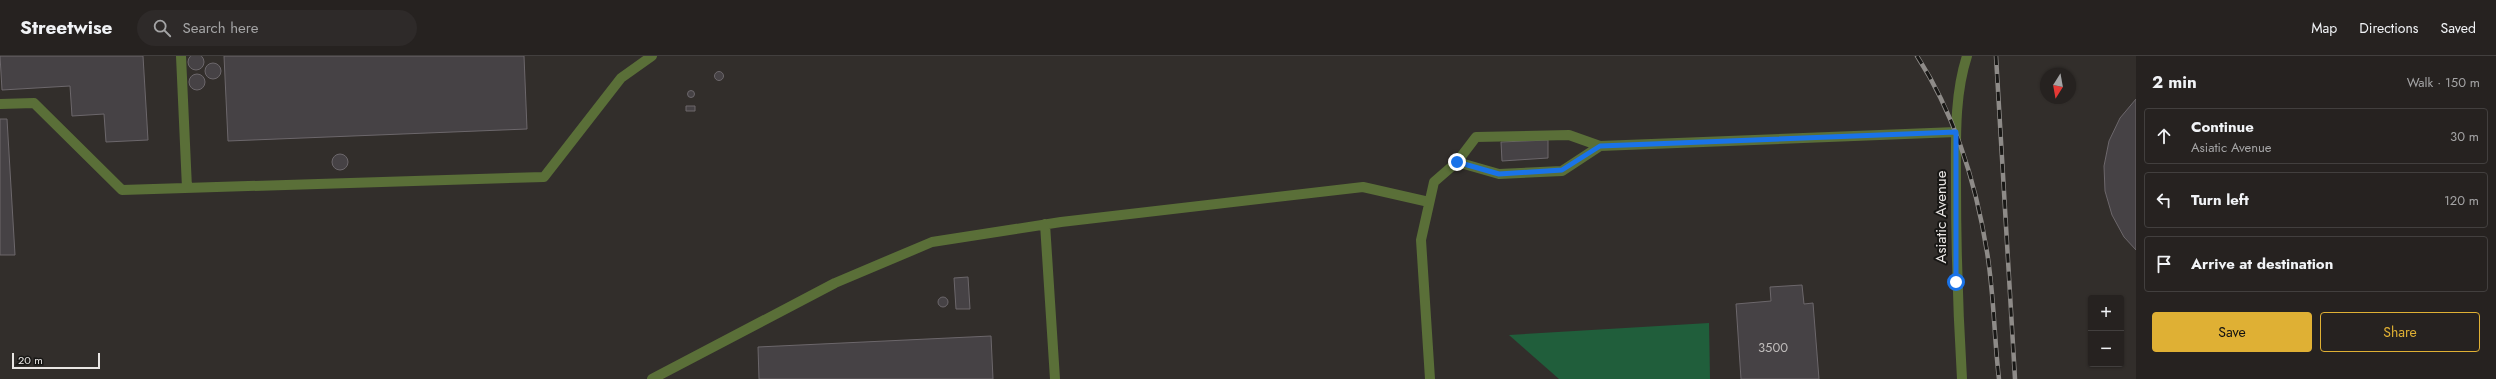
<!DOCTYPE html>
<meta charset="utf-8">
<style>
body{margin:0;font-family:Jost,sans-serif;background:#2e2a29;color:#f1f3f6}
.controls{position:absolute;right:12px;bottom:12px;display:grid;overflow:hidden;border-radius:4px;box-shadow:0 1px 3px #0004}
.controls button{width:36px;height:36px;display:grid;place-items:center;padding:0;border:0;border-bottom:1px solid #423f3e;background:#262220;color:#f1f3f6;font:20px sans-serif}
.compass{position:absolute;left:2040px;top:12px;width:36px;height:36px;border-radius:50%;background:#262220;box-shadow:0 1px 3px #0004;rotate:191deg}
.scale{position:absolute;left:12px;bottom:10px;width:88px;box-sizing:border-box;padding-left:4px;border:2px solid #e9e6e4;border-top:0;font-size:11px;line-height:14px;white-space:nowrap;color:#e9e6e4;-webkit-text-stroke:3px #181715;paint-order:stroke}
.stop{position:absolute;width:12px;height:12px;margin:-9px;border:3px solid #1a73e8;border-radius:50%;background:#fff}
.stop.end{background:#1a73e8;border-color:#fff;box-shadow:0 1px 4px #0008}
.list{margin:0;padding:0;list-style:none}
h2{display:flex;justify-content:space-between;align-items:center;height:52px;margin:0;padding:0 16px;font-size:17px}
h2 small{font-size:13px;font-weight:400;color:#a4a4a5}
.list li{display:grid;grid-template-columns:26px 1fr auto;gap:12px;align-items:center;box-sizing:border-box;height:56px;margin:0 8px 8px;padding:0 8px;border:1px solid #423f3e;border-radius:4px}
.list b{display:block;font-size:15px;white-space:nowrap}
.list p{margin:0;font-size:13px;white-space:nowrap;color:#a4a4a5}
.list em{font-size:13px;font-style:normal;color:#a4a4a5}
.actions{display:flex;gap:8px;padding:12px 16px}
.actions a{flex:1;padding:9px 0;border:1px solid #dfb034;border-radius:4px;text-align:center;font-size:14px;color:#dfb034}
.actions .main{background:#dfb034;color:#111}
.icon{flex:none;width:22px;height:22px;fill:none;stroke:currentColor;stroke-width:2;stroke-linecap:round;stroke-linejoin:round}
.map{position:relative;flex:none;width:2136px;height:323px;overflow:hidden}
header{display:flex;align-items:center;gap:24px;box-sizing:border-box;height:56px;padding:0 20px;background:#262220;border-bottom:1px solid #423f3e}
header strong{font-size:19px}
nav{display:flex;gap:22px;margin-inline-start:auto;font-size:14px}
.search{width:280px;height:36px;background:#2e2a29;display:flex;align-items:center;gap:10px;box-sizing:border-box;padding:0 14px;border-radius:22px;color:#a4a4a5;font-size:15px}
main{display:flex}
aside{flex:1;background:#262220}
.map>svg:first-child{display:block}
</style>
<header>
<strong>Streetwise</strong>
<div class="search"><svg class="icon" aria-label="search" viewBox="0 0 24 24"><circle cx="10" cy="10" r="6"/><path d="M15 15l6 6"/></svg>Search here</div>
<nav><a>Map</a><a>Directions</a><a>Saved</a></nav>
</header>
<main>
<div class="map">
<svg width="2136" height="323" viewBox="0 0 2136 323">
<rect width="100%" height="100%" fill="#322e2b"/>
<path fill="#205e3b" d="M1709 267 1710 323H1559L1509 279Z"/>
<path fill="#464245" stroke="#6c676b" d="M188 6a8 8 0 1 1 16 0a8 8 0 1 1-16 0Z
M0 0H143L148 84 106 86 104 58 72 60 70 30 2 34Z
M224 0H524L527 73 228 85Z
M205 15a8 8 0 1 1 16 0a8 8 0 1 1-16 0Z
M714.5 20a4.5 4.5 0 1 1 9 0a4.5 4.5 0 1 1-9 0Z
M189 26a8 8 0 1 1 16 0a8 8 0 1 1-16 0Z
M687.5 38a3.5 3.5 0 1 1 7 0a3.5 3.5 0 1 1-7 0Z
M2136 43V194L2124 181 2112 159 2105 135 2104 110 2109 85 2120 62Z
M686 50H695V55H686Z
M0 63H7L15 199H0Z
M1548 84V102L1502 105 1501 86Z
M332 106a8 8 0 1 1 16 0a8 8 0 1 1-16 0Z
M968 221 970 253H956L954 222Z
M1802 229 1804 248 1813 247 1819 323H1741L1736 248 1771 245 1770 231Z
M938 246a5 5 0 1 1 10 0a5 5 0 1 1-10 0Z
M991 280 993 323H759L758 291Z"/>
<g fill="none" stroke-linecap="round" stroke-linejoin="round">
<path stroke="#5a6f38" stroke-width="10" d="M181 0 187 132
M0 48 34 47 122 134 544 121 621 22 652 0
M1457 106 1499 118 1562 115 1600 90
M1045 168 1055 323
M652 323 835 227 932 186 1061 166 1363 131 1429 146
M1430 323 1421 184 1434 126 1457 106 1476 81 1569 79 1600 90 1956 76
M1962 323C1958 257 1956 192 1956 126 1956 84 1954 40 1967 0"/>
<defs>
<path id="rail" d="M1917 0C1955 59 1976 127 1987 196 1994 238 1994 281 1999 323
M1996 0 2015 323"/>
</defs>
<use href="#rail" stroke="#8e8b88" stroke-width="4.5"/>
<use href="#rail" stroke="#181715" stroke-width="3" stroke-dasharray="9" stroke-linecap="butt"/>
</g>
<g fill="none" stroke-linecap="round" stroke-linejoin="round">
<path stroke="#1a73e8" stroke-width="5" d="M1457 106 1499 118 1562 114 1600 90 1956 76V226"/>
</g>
<g text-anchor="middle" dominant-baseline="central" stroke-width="4" stroke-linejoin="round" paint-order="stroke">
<g font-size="13" fill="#c0bdbc">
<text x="1773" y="291">3500</text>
</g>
<g font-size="15" fill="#e9e6e4" stroke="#181715">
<text transform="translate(1941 161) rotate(-90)">Asiatic Avenue</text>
</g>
</g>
</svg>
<div class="controls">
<button>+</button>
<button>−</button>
</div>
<svg class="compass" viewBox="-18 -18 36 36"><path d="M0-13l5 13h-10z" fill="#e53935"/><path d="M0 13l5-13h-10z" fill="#a4a4a5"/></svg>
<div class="scale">20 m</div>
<div class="stop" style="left:1956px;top:226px"></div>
<div class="stop end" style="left:1457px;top:106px"></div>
</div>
<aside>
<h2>2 min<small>Walk · 150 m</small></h2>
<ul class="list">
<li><svg class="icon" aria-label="ahead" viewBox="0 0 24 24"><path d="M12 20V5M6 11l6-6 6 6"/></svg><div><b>Continue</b><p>Asiatic Avenue</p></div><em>30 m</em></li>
<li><svg class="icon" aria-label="left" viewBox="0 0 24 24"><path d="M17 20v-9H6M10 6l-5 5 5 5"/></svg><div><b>Turn left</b></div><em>120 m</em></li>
<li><svg class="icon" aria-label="arrive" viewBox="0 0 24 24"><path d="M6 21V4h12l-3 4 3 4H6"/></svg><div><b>Arrive at destination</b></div></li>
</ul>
<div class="actions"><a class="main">Save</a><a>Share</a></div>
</aside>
</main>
